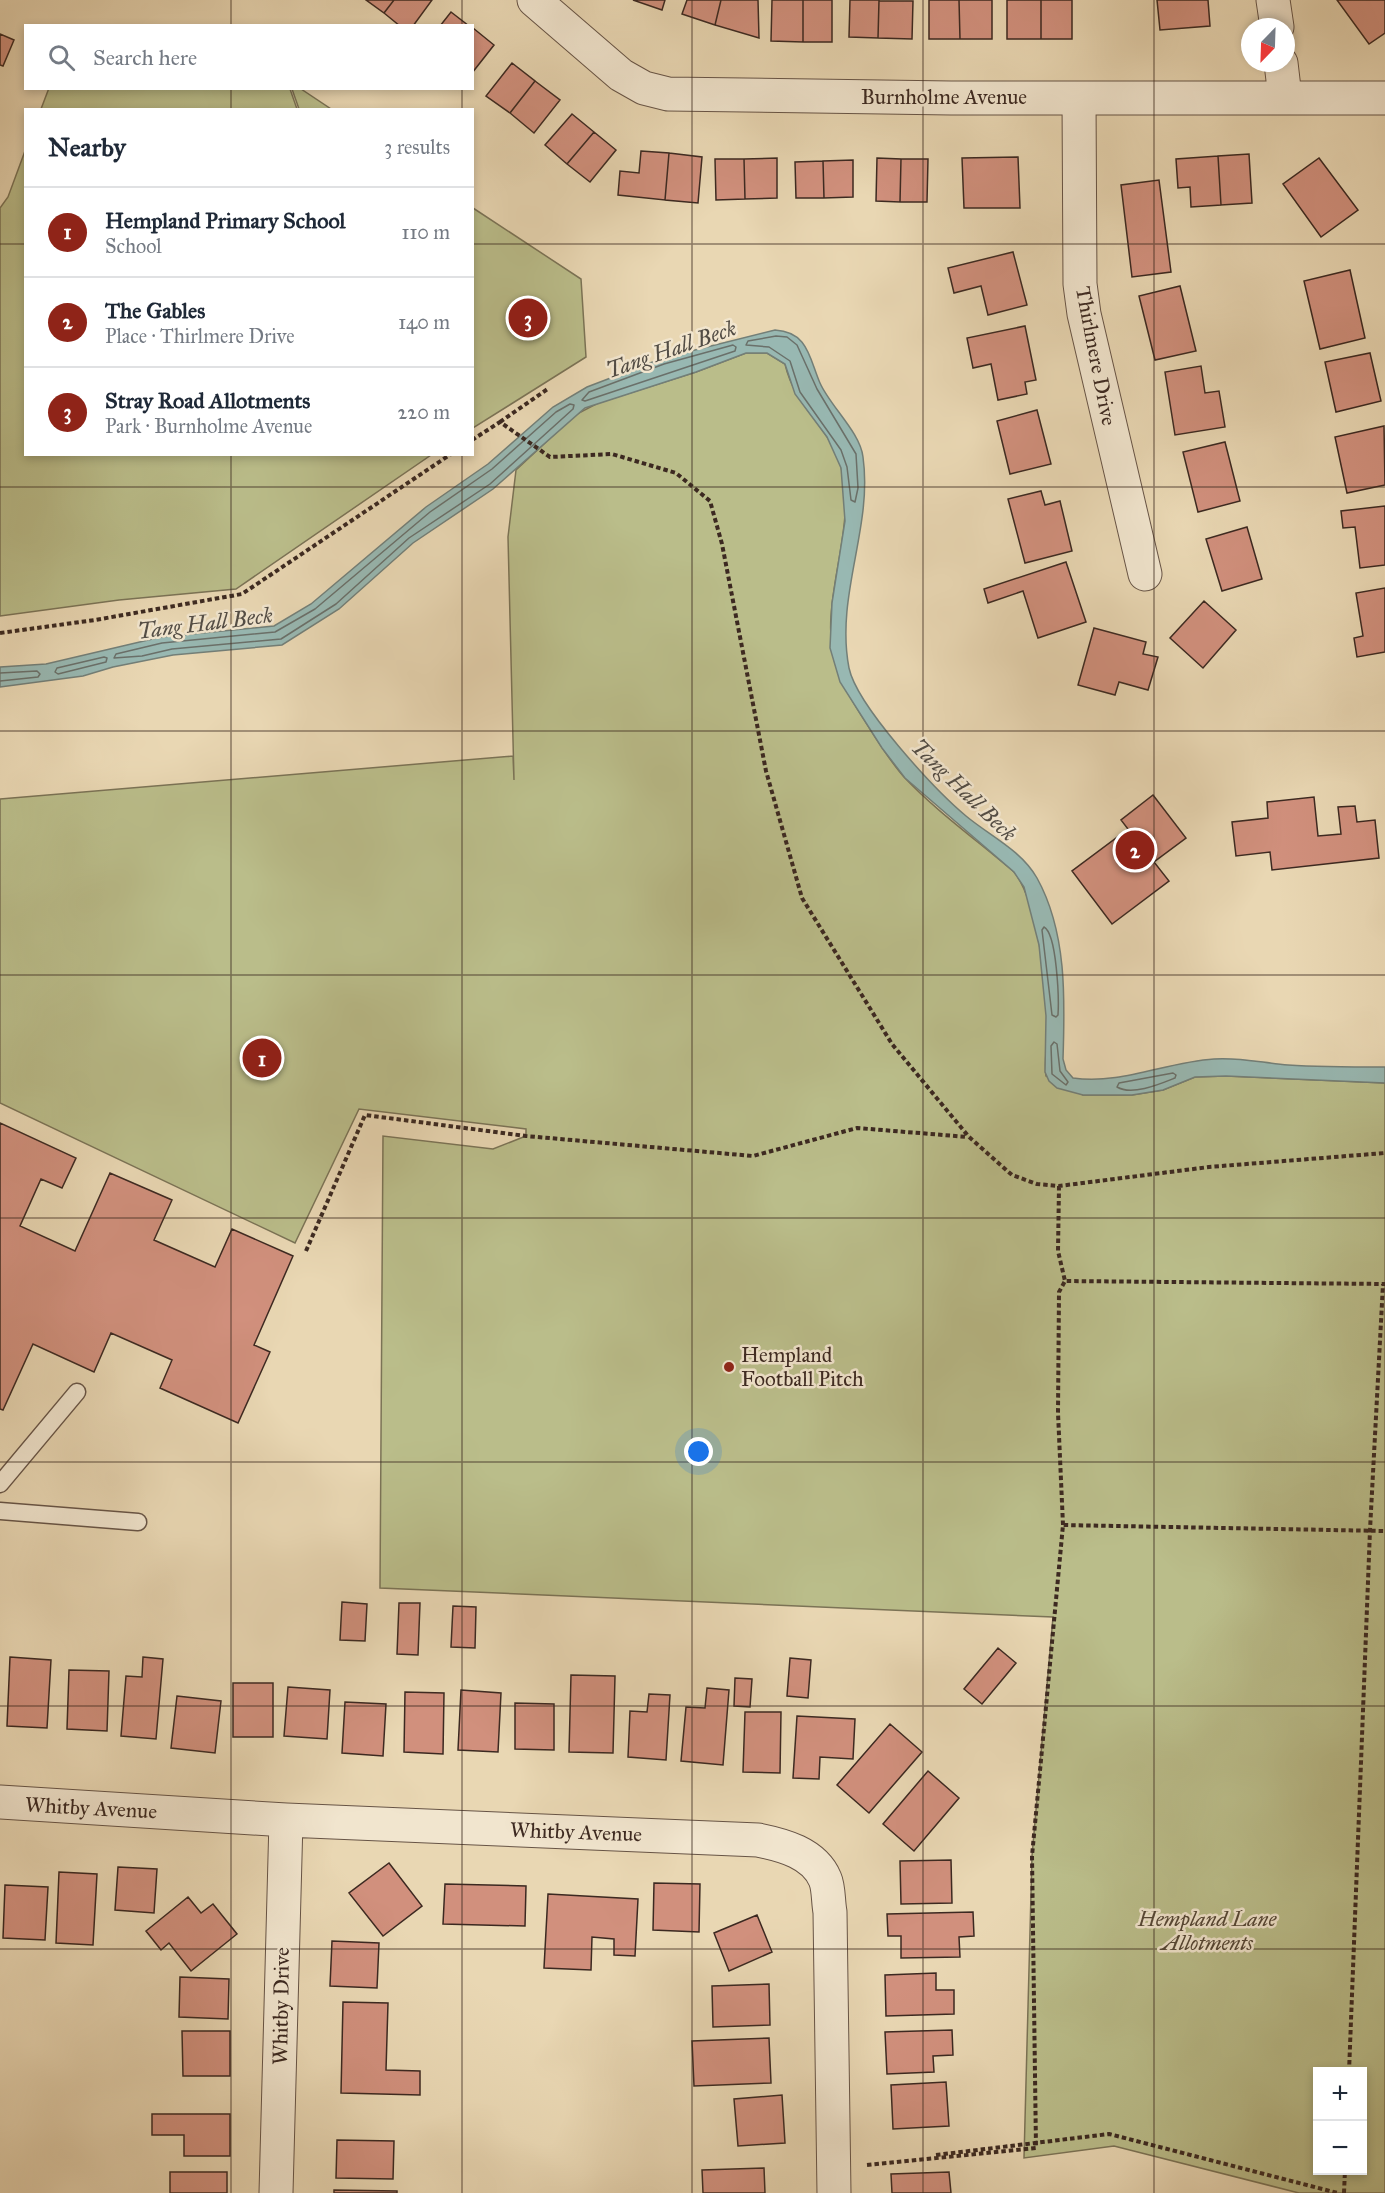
<!DOCTYPE html>
<meta charset="utf-8">
<style>
body{margin:0;font-family:"IM FELL Great Primer",serif;background:#f6f6f7;color:#1f2937}
.controls{position:absolute;right:18px;bottom:18px;display:grid;overflow:hidden;border-radius:0px;box-shadow:0 3px 9px #0003}
.controls button{width:54px;height:54px;display:grid;place-items:center;padding:0;border:0;border-bottom:2px solid #e0e1e3;background:#fff;color:#1f2937;font:30px sans-serif}
.compass{position:absolute;left:1241px;top:18px;width:54px;height:54px;border-radius:50%;background:#fff;box-shadow:0 3px 9px #0003;rotate:203deg}
.you{position:absolute;left:699px;top:1452px;width:21px;height:21px;margin:-15px;border:4px solid #fff;border-radius:50%;background:#1a73e8;box-shadow:0 0 0 9px #1a73e833}
.badge{display:grid;place-items:center;width:39px;height:39px;border-radius:50%;background:#8f2418;color:#fff;font-size:20px;font-weight:700}
.pin{position:absolute;translate:-50% -50%;border:3px solid #fff;box-shadow:0 2px 6px #0006}
.list{margin:0;padding:0;list-style:none}
h2{display:flex;justify-content:space-between;align-items:center;height:78px;margin:0;padding:0 24px;font-size:26px}
h2 small{font-size:20px;font-weight:400;color:#747a83}
.list li{display:grid;grid-template-columns:39px 1fr auto;gap:18px;align-items:center;box-sizing:border-box;height:90px;padding:0 24px;border-top:2px solid #e0e1e3}
.list b{display:block;font-size:22px;white-space:nowrap}
.list p{margin:0;font-size:20px;white-space:nowrap;color:#747a83}
.list em{font-size:20px;font-style:normal;color:#747a83}
.icon{flex:none;width:33px;height:33px;fill:none;stroke:currentColor;stroke-width:2;stroke-linecap:round;stroke-linejoin:round}
.map{position:relative;flex:none;width:1385px;height:2193px;overflow:hidden}
.search{position:absolute;background:#fff;box-shadow:0 3px 9px #0003;left:24px;top:24px;width:450px;height:66px;display:flex;align-items:center;gap:15px;box-sizing:border-box;padding:0 21px;border-radius:0px;color:#747a83;font-size:22px}
.panel{position:absolute;background:#fff;box-shadow:0 3px 9px #0003;left:24px;top:108px;width:450px;height:348px;border-radius:0px}
.map>svg:first-child{display:block}
</style>
<div class="map">
<svg width="1385" height="2193" viewBox="0 0 1385 2193">
<rect width="100%" height="100%" fill="#e9d7b3"/>
<filter id="stains"><feTurbulence type="fractalNoise" baseFrequency=".00333" numOctaves="4"/><feColorMatrix values="0 0 0 0 .2 0 0 0 0 .09 0 0 0 0 .02 0 0 0 .5 -.17"/></filter>
<radialGradient id="worn" r=".72"><stop offset=".6" stop-color="#630" stop-opacity="0"/><stop offset="1" stop-color="#630" stop-opacity=".3"/></radialGradient>
<path fill="#babd8a" stroke="#7b7356" stroke-width="1.5" fill-rule="evenodd" d="M49 88 290 89 297 109H41Z
M292 89H301L331 109H299Z
M25 151 26 454 431 455 236 589 119 600 0 616V208L8 197Z
M473 208 581 279 586 357 473 428Z
M746 353H767L785 364C795 408 831 428 841 467 854 517 834 566 831 616 828 662 841 684 865 721 877 740 889 760 904 777 937 812 978 841 1014 872 1039 903 1048 995 1047 1034 1047 1048 1044 1061 1046 1076L1083 1095H1132L1163 1090 1195 1077 1226 1076 1385 1083V2193H1299L1114 2146 1024 2158 1032 1856 1053 1617 380 1588 383 1136 493 1149 526 1136V1129L359 1109 295 1243 0 1103V799L513 756 514 780 508 537 516 470 575 415 598 403 696 372ZM1318 2072H1362V2170H1318Z"/>
<path fill="#98b8b2" stroke="#737f78" stroke-width="1.5" d="M775 330C808 332 809 357 820 383 830 406 860 432 863 457 873 528 835 595 849 668 857 706 935 790 966 816 990 836 1021 850 1037 878 1067 932 1065 999 1063 1059L1066 1070 1073 1078C1121 1085 1166 1062 1214 1059 1239 1057 1263 1063 1288 1065 1320 1067 1353 1067 1385 1067V1083L1226 1076 1195 1077 1163 1090 1132 1095H1083L1057 1088 1049 1081 1045 1072 1046 1016 1039 945 1024 887 1014 872 905 778 882 748 840 682 830 648 832 603 845 521 841 468 827 437 795 394 785 364 767 353H746L696 372 585 408 493 489 413 543 339 609 282 645 173 655 113 667 83 676 0 687V667L46 664 161 637 274 626 311 604 426 507 488 464 553 407 587 387 663 358Z"/>
<g fill="none" stroke-linecap="round" stroke-linejoin="round">
<path stroke="#6a706a" stroke-width="1.5" d="M776 336 787 337 797 345 817 389 856 454 858 488 855 502 851 500 847 467 841 450 800 392 790 361 769 347 746 345 748 341Z
M733 345 736 347 735 351 585 401 582 400 589 392 664 364Z
M570 404 574 405 573 409 490 484 409 538 336 604 281 639 172 649 142 656 114 658 116 654 162 643 275 632 315 609 430 512 492 469 556 412Z
M104 657 107 658 106 662 58 674 55 672 57 668Z
M0 673 37 671 40 674 38 677 0 681
M1044 927C1057 934 1059 999 1058 1015L1056 1017 1052 1015 1042 930Z
M1054 1042 1057 1044 1060 1071 1068 1082 1066 1085 1052 1074 1051 1046Z
M1173 1073 1176 1075 1175 1078C1160 1084 1132 1096 1117 1087L1119 1083Z"/>
</g>
<path fill="#d1907d" stroke="#3c2921" stroke-width="1.5" d="M366 0H394L384 13Z
M394 0H432L413 26H400L384 13Z
M633 0H665L662 10Z
M687 0H721L715 25 682 14Z
M721 0H758L759 38 715 25Z
M772 0H803V42L771 41Z
M803 0H832V42H803Z
M850 0H879L878 38 849 37Z
M929 0H959L960 39H929Z
M959 0H992V39H960Z
M1007 0H1041V39H1007Z
M1041 0H1072V39H1041Z
M1157 0H1208L1210 26 1160 30Z
M1337 0H1385V33L1369 44Z
M879 1H913L912 39 878 38Z
M451 12 469 26H440Z
M473 28 494 45 472 73V28Z
M0 34 14 40 3 66 0 65Z
M512 63 535 81 510 113 486 96Z
M535 81 560 100 534 133 510 113Z
M572 114 594 132 567 164 545 145Z
M594 132 616 150 590 182 567 164Z
M641 151 669 153 665 200 618 195 620 171 639 173Z
M669 153 702 157 698 203 665 200Z
M1249 154 1252 203 1221 205 1218 156Z
M1218 156 1221 205 1191 207 1190 187 1178 188 1176 159Z
M1018 157 1020 208H964L962 158Z
M777 158V198L745 199 744 159Z
M877 158 901 159 900 202 876 201Z
M1319 158 1358 210 1321 237 1283 184Z
M715 159H744L745 199 716 200Z
M901 159H928L927 202H900Z
M853 160V197L824 198 823 161Z
M823 161 824 198H796L795 162Z
M1159 180 1171 272 1132 277 1121 185Z
M1013 252 1027 305 988 315 981 286 954 293 948 268Z
M1350 270 1365 338 1320 349 1304 281Z
M1180 286 1196 351 1155 360 1139 296Z
M1025 326 1036 380 1025 382 1027 394 998 400 991 364 973 368 967 338Z
M1370 353 1381 401 1336 412 1325 362Z
M1201 366 1205 393 1219 391 1225 427 1175 435 1165 372Z
M1037 410 1051 464 1010 474 997 421Z
M1384 426 1385 485 1347 493 1335 437Z
M1225 442 1240 501 1198 512 1183 452Z
M1041 491 1045 505 1060 501 1072 551 1025 563 1008 499Z
M1385 506V565L1360 568 1355 527 1343 528 1341 511Z
M1247 527 1262 579 1222 591 1206 539Z
M1066 562 1086 622 1038 638 1023 591 988 603 984 589Z
M1385 588V652L1357 657 1354 638 1363 636 1356 593Z
M1204 601 1236 630 1203 668 1170 638Z
M1094 628 1146 642 1143 654 1158 657 1148 690 1119 682 1115 695 1078 685Z
M1153 795 1186 838 1154 862 1169 881 1112 924 1072 871 1128 829 1121 820Z
M1314 797 1318 836 1341 834 1338 807 1355 806 1357 822 1375 820 1379 858 1272 870 1270 852 1236 856 1232 822 1268 818 1267 802Z
M0 1123 76 1158 62 1188 41 1179 20 1226 75 1251 110 1173 172 1200 154 1240 215 1267 232 1229 293 1256 254 1345 270 1352 238 1423 160 1388 172 1360 111 1333 94 1372 33 1344 3 1410 0 1409Z
M342 1602 367 1604 365 1641 340 1640Z
M399 1603H420L418 1655 397 1654Z
M453 1606 476 1607 475 1648 451 1647Z
M998 1648 1016 1663 982 1704 964 1689Z
M10 1657 51 1660 47 1728 7 1726Z
M143 1657 163 1659 156 1739 121 1736 126 1676 142 1677Z
M790 1658 811 1660 808 1698 787 1696Z
M69 1670 109 1671 107 1731 67 1729Z
M571 1675 615 1676 613 1753 569 1752Z
M735 1678 752 1679 750 1707 734 1706Z
M233 1683H273V1737H233Z
M288 1687 330 1690 327 1739 284 1736Z
M707 1688 729 1690 723 1765 681 1761 686 1707 705 1708Z
M461 1690 501 1693 498 1752 458 1750Z
M405 1692 444 1693 443 1754 404 1752Z
M649 1694 670 1695 666 1760 628 1757 630 1711 647 1712Z
M177 1696 221 1701 215 1753 171 1748Z
M345 1702 386 1704 383 1756 342 1753Z
M515 1703 554 1704V1750L515 1749Z
M745 1712H781L780 1773 743 1772Z
M797 1716 855 1719 853 1759 820 1757 819 1779 793 1778Z
M890 1724 922 1752 869 1813 837 1785Z
M928 1771 959 1798 914 1851 883 1824Z
M951 1860 952 1903 901 1904 900 1861Z
M389 1863 422 1906 383 1936 349 1893Z
M118 1867 157 1869 154 1913 115 1910Z
M59 1872 97 1874 93 1945 56 1943Z
M654 1883 700 1884 699 1932 653 1930Z
M445 1884 526 1886 525 1926 443 1924Z
M5 1885 48 1887 45 1940 3 1938Z
M548 1894 638 1899 635 1956 614 1955V1939L592 1937 591 1970 544 1968Z
M188 1897 201 1913 213 1904 237 1934 191 1971 169 1943 161 1950 146 1931Z
M973 1912 974 1936 959 1937 960 1957 901 1958V1936H888L887 1914Z
M757 1915 772 1952 729 1971 714 1933Z
M332 1941 379 1943 377 1988 330 1986Z
M936 1973V1990H954V2014L886 2016 885 1975Z
M180 1977 229 1979 228 2019 179 2017Z
M769 1984 770 2025 713 2027 712 1986Z
M343 2002 388 2003 386 2070 420 2071V2095L341 2093Z
M952 2030 953 2055 933 2056 934 2072 887 2074 885 2032Z
M182 2031H230V2076H183Z
M769 2038 771 2083 694 2086 692 2041Z
M946 2082 949 2126 893 2129 891 2085Z
M782 2095 785 2143 738 2146 734 2099Z
M152 2114H230V2156H184V2135H152Z
M337 2140 394 2141 393 2179 336 2178Z
M764 2168 765 2193H703L702 2170Z
M170 2172H227V2193H170Z
M949 2172 951 2193H892L891 2174Z
M334 2190 397 2191V2193H334Z"/>
<g fill="none" stroke-linecap="round" stroke-linejoin="round">
<defs>
<path id="service" d="M0 1484 77 1392
M0 1511 138 1522"/>
<path id="minor" d="M534 0 621 75 644 88 668 94 951 98H1385
M1273 0 1277 27
M1281 63 1285 97
M1079 98 1080 284 1084 314 1145 574
M0 1802 286 1820 758 1840C783 1845 814 1853 825 1879 829 1888 828 1902 830 1912L834 2193
M276 2193 286 1820"/>
</defs>
<use href="#service" stroke="#675446" stroke-width="19"/>
<use href="#minor" stroke="#675446" stroke-width="35"/>
<path stroke="#3c2921" stroke-width="4" stroke-dasharray="4.5 3" stroke-linecap="butt" d="M500 422 549 388
M472 440 500 422 550 457 612 454 676 473 710 501 722 544 766 771 802 898 892 1044 969 1137 1012 1175 1037 1184 1059 1186 1209 1167 1385 1153
M0 633 95 620 242 594 451 454
M1059 1186 1058 1251 1065 1281 1385 1284
M306 1251 365 1115 526 1136 753 1156 857 1128 968 1137
M1063 1525 1058 1413 1059 1292 1065 1281
M1349 2072 1370 1530 1383 1284
M936 2155 1109 2134 1338 2193
M867 2165 1036 2148 1032 1856 1063 1525 1385 1531
M1344 2193 1345 2170"/>
<use href="#service" stroke="#f1e5ce" stroke-width="16"/>
<use href="#minor" stroke="#f1e5ce" stroke-width="33"/>
</g>
<path fill="none" stroke="#3c2921" stroke-width="1.5" stroke-opacity="0.55" d="M231 0V26M462 0V26M692 0V2193M923 0V2193M1154 0V2193M231 88V110M462 88V110M0 244H26M472 244H1385M231 454V2193M462 454V2193M0 487H1385M0 731H1385M0 975H1385M0 1218H1385M0 1462H1385M0 1706H1385M0 1949H1385"/>
<circle fill="#8f2418" stroke="#f1e5ce" stroke-width="2" cx="729" cy="1367" r="6"/>
<g text-anchor="middle" dominant-baseline="central" stroke-width="5" stroke-linejoin="round" paint-order="stroke">
<g font-size="21" fill="#3c2921" stroke="#f1e5ce">
<text x="944" y="97">Burnholme Avenue</text>
<text transform="translate(1096 356) rotate(79)">Thirlmere Drive</text>
<text transform="translate(91 1808) rotate(3)">Whitby Avenue</text>
<text transform="translate(576 1832) rotate(2)">Whitby Avenue</text>
<text transform="translate(281 2006) rotate(-89)">Whitby Drive</text>
</g>
<g font-size="21" fill="#3c2921" stroke="#f1e5ce" text-anchor="start">
<text x="741" y="1355">Hempland<tspan x="741" dy="24">Football Pitch</tspan></text>
</g>
<g font-size="21" font-style="italic" fill="#554736" stroke="#f1e5ce">
<text x="1207" y="1919">Hempland Lane<tspan x="1207" dy="24">Allotments</tspan></text>
</g>
<g font-size="22" font-style="italic" fill="#534d45" stroke="#f1e5ce">
<text transform="translate(671 349) rotate(-19)">Tang Hall Beck</text>
<text transform="translate(205 623) rotate(-7)">Tang Hall Beck</text>
<text transform="translate(964 790) rotate(44)">Tang Hall Beck</text>
</g>
</g>
<rect width="100%" height="100%" filter="url(#stains)"/>
<rect width="100%" height="100%" fill="url(#worn)"/>
</svg>
<div class="controls">
<button>+</button>
<button>−</button>
</div>
<svg class="compass" viewBox="-18 -18 36 36"><path d="M0-13l5 13h-10z" fill="#e53935"/><path d="M0 13l5-13h-10z" fill="#747a83"/></svg>
<div class="you"></div>
<div class="pin badge" style="left:262px;top:1058px">1</div>
<div class="pin badge" style="left:1135px;top:850px">2</div>
<div class="pin badge" style="left:528px;top:318px">3</div>
<div class="search"><svg class="icon" aria-label="search" viewBox="0 0 24 24"><circle cx="10" cy="10" r="6"/><path d="M15 15l6 6"/></svg>Search here</div>
<section class="panel">
<h2>Nearby<small>3 results</small></h2>
<ul class="list">
<li><span class="badge">1</span><div><b>Hempland Primary School</b><p>School</p></div><em>110 m</em></li>
<li><span class="badge">2</span><div><b>The Gables</b><p>Place · Thirlmere Drive</p></div><em>140 m</em></li>
<li><span class="badge">3</span><div><b>Stray Road Allotments</b><p>Park · Burnholme Avenue</p></div><em>220 m</em></li>
</ul>
</section>
</div>
